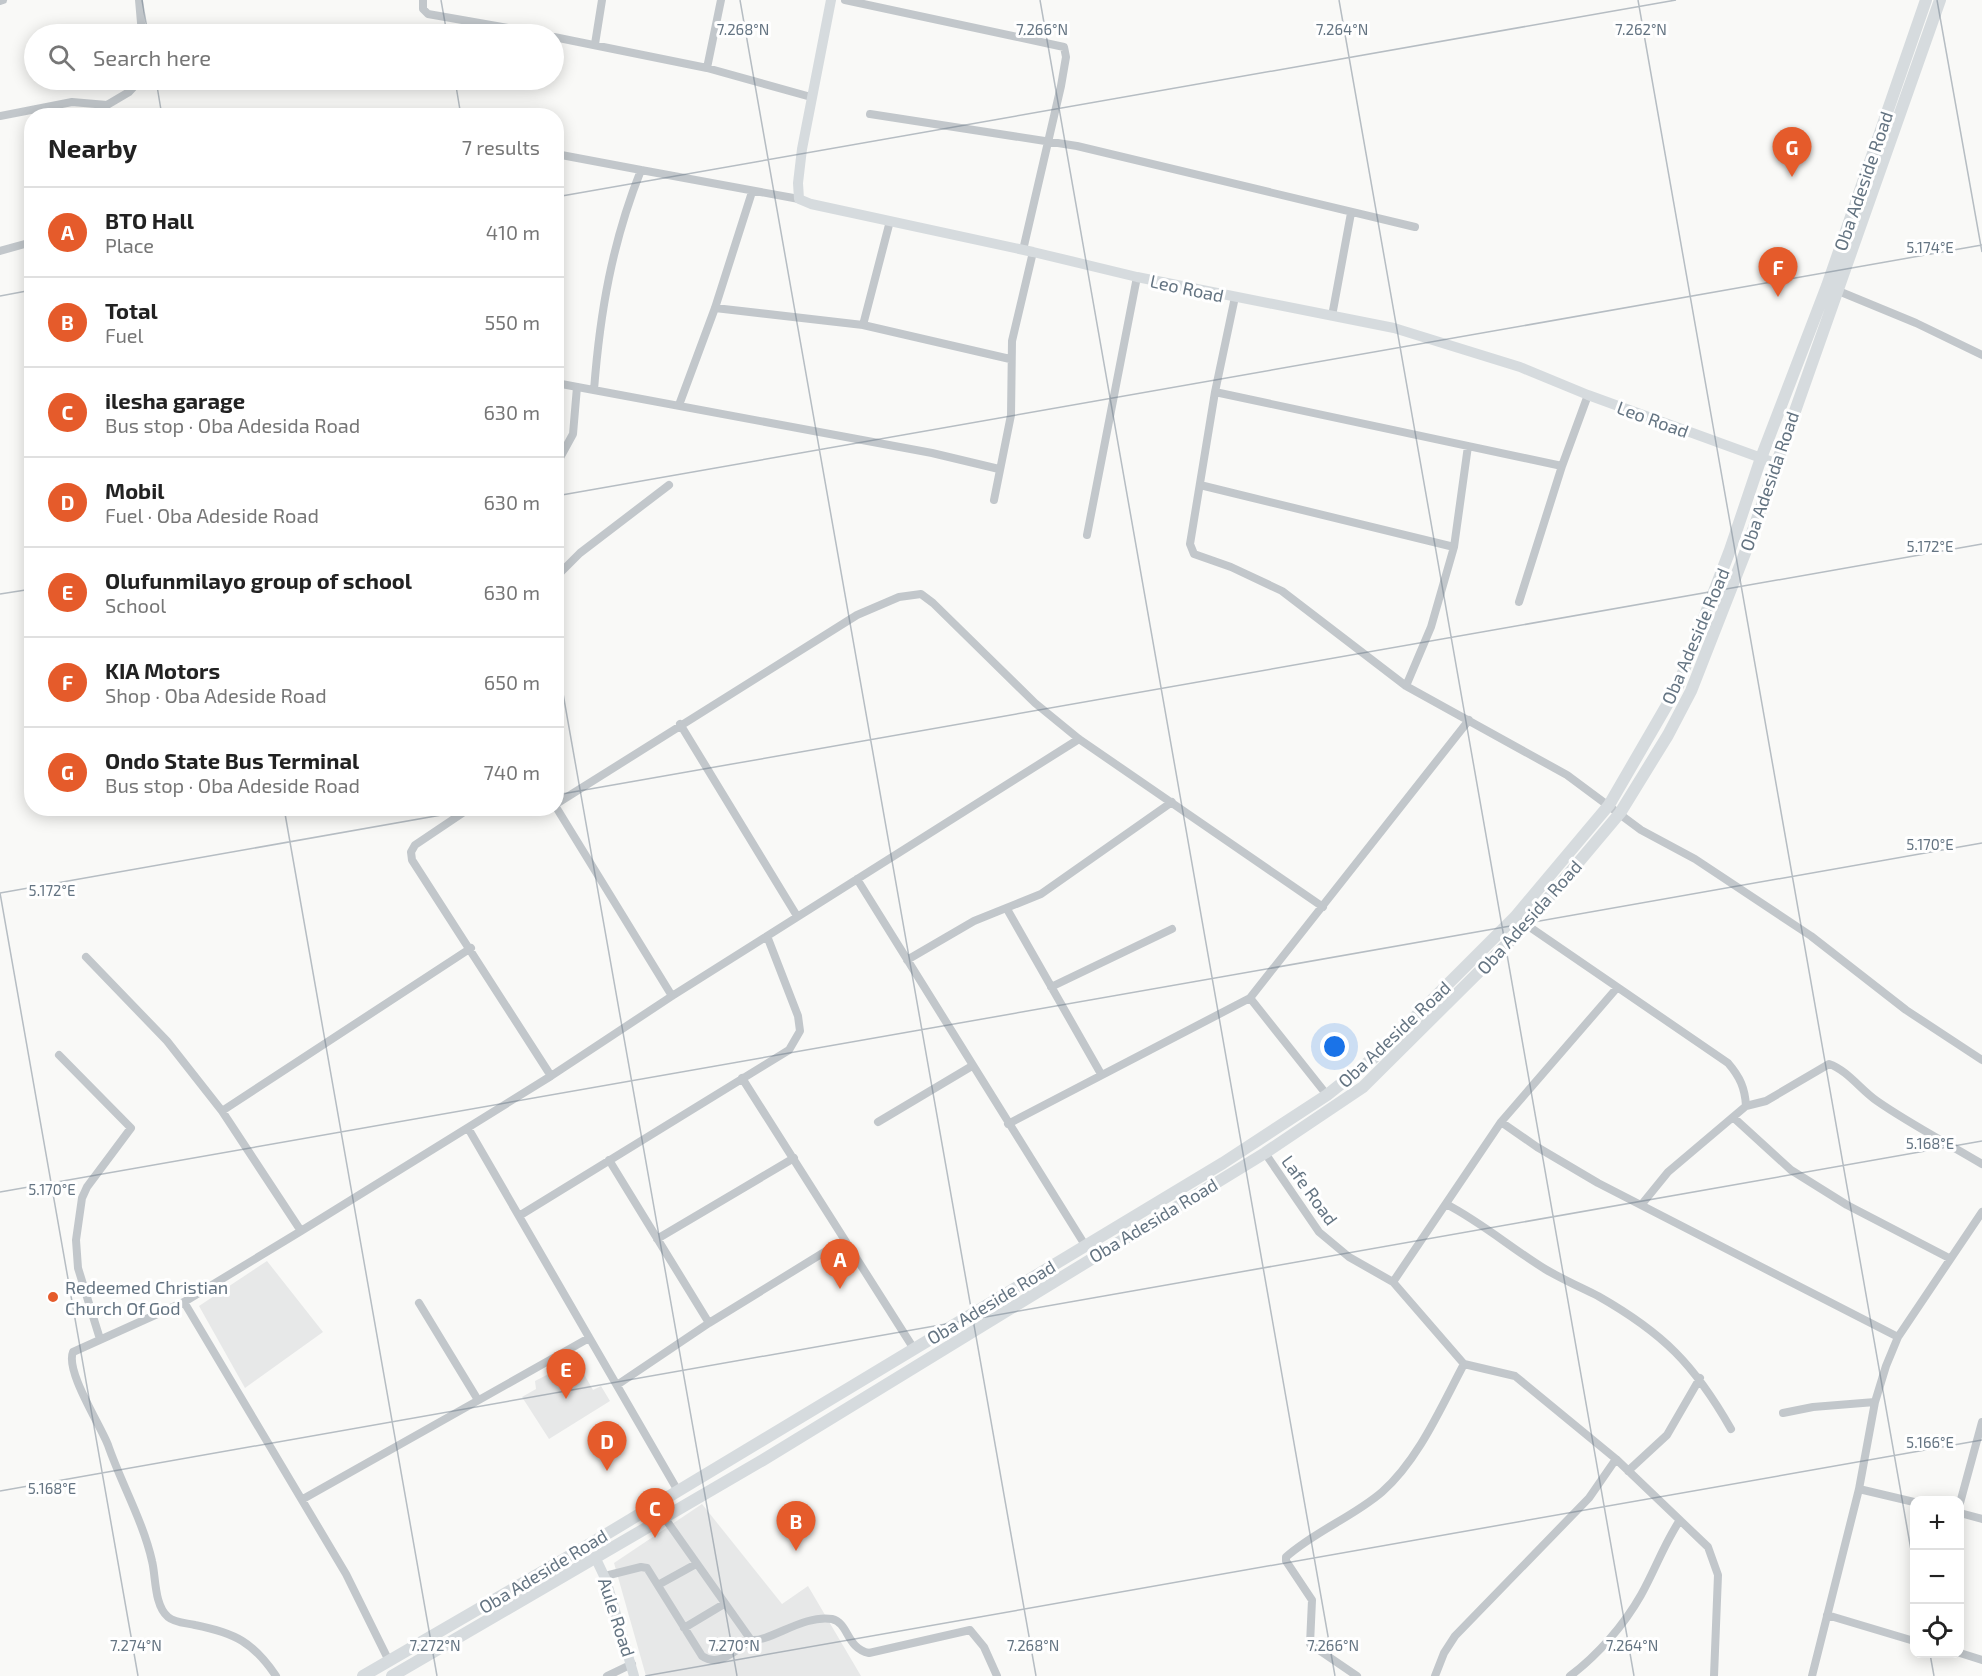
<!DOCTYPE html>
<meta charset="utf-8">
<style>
body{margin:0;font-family:"Exo 2",sans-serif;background:#f6f6f6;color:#222}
.controls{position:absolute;right:18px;bottom:18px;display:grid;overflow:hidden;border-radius:12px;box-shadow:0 3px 15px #0003}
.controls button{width:54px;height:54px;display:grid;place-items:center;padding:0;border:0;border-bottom:2px solid #e0e0e0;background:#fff;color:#222;font:30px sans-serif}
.you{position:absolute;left:1335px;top:1047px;width:21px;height:21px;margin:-15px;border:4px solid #fff;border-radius:50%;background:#1a73e8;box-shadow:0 0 0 9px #1a73e833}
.badge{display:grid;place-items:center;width:39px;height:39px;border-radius:50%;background:#e55b2b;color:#fff;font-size:20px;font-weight:700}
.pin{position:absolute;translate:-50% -50px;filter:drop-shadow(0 2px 3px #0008)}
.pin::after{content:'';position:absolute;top:32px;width:21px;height:18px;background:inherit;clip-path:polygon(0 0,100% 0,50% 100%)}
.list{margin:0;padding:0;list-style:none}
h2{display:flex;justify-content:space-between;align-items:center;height:78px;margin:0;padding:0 24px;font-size:26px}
h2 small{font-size:20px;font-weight:400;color:#767676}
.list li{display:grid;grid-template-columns:39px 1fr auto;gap:18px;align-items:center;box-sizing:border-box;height:90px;padding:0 24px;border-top:2px solid #e0e0e0}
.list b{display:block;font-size:22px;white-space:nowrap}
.list p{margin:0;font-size:20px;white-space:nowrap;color:#767676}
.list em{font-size:20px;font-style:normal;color:#767676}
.icon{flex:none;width:33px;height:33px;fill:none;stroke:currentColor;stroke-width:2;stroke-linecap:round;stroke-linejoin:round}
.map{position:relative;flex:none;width:1982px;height:1676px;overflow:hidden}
.search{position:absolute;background:#fff;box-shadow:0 3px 15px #0003;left:24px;top:24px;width:540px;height:66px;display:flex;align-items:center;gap:15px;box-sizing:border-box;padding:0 21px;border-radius:33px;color:#767676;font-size:22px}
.panel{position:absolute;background:#fff;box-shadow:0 3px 15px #0003;left:24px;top:108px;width:540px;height:708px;border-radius:24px}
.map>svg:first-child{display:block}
</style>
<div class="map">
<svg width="1982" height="1676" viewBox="0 0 1982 1676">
<rect width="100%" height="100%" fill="#f9f9f7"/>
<path fill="#e7e8e8" d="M267 1261 323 1332 245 1388 199 1306Z
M576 1360 593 1390 601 1386 610 1401 549 1439 522 1397 536 1389 535 1381Z
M702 1504 782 1604 808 1586 861 1676H646L614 1563Z"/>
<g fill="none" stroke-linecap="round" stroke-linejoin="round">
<path stroke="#c2c7cb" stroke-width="8" d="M139 0 142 34
M423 0V9L428 14 542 34
M845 0 1064 47 1066 57 1061 86 1023 250
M0 1 3 0
M554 37 707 68 811 97
M595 44 602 0
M707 68 721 0
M870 114 1077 146 1415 227
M0 116 72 102 107 105 129 92 140 80
M104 116 107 105
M556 154 641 170C612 243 600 312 594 390
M641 170 799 199
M0 251 32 242
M1836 290 1916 323 1982 355
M1235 297 1215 392 1190 544 1194 554 1231 567 1282 591 1406 686 1567 775 1641 830 1695 859 1811 936 1906 1010 1982 1060
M715 308 863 325 1010 359
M1332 316 1351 213
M863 325 890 221
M556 383 932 453 999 469
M1215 392 1562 466
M679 405 715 308 752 192
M556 465 573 434 577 387
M1200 485 1454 547
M994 500 1011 415 1012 341 1033 252
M1087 535 1137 277
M556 577 580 553 669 485
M1519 602 1562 466 1588 395
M1406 686 1431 627 1454 547 1468 446
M680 724 797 916
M556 804 857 615 899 597 921 594 933 603 1035 703 1079 739 1323 907
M556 807 672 996
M470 808 415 845 411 852 412 860 551 1076
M857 879 1085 1245
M1007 909 1101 1074
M1515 917 1728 1063C1740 1077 1745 1088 1746 1106
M86 957 167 1041 222 1111 301 1231
M907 960 974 921 1041 894 1172 802
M1051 987 1172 929
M1250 998 1327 1095
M59 1055 131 1128 87 1187 82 1198 76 1240 78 1268 100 1339
M742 1078 914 1349
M222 1111 471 948
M1734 1118 1791 1170 1847 1205 1949 1258
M878 1122 972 1066
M1501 1122 1537 1147 1598 1183 1898 1337
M1008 1124 1250 998 1469 720
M468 1128 678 1491
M1265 1153 1319 1232 1349 1257 1393 1282 1464 1364 1515 1376 1616 1459 1708 1547 1718 1575 1714 1676
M609 1160 709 1323
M1446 1204C1481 1222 1511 1248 1545 1269 1562 1279 1580 1287 1598 1296 1663 1333 1694 1364 1731 1429
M1642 1204 1668 1172 1746 1106 1766 1101 1829 1064C1847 1070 1861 1090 1877 1101 1910 1124 1947 1143 1982 1164
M519 1216 789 1050 800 1031 798 1016 767 936
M657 1239 794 1158
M1393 1282 1501 1122 1616 989
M184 1302 346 1574 389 1661
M419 1303 478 1400
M617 1385 709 1323 844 1240
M1783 1413 1813 1407 1875 1402
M1628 1471 1667 1435 1700 1378
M1859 1489 1914 1502
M303 1499 589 1338
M1960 1503 1982 1422
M1960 1513 1982 1519
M664 1517 751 1640C770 1642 804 1614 832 1619 849 1623 846 1648 869 1653L970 1630 984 1647 997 1676
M605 1576 641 1567 647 1568 702 1656C719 1668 736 1650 751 1640
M658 1585 696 1564
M1827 1615 1914 1641
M684 1628 724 1604
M1960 1653 1982 1660
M276 1676C253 1642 235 1633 195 1625 187 1623 175 1623 168 1617 154 1605 156 1577 152 1561 143 1521 121 1483 108 1445 101 1426 65 1371 73 1352L184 1302 301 1231 551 1076 672 996 1079 739
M607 1676 632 1664
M1357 1676 1310 1644 1312 1600 1286 1561V1557C1315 1531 1353 1517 1382 1492 1419 1459 1441 1407 1464 1364
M1435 1676 1444 1653 1455 1636 1589 1498 1616 1459
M1570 1676C1598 1655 1624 1625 1641 1595 1655 1570 1664 1544 1680 1520
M1812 1676 1859 1489 1875 1402 1886 1366 1898 1337 1982 1212"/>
<path stroke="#d6dbde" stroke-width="10" d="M831 0 802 149 798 183 799 199 811 204 1033 252 1137 277 1394 328 1520 367 1588 395 1775 463
M596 1559 606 1580 634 1676"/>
<path stroke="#d6dbde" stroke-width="12" d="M363 1676 585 1547 914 1349 1223 1163 1327 1095 1376 1056 1515 917 1609 805 1678 686 1730 550 1761 458 1827 286 1926 0
M392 1676 763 1460 1265 1153 1363 1087 1525 926 1620 813 1668 735 1691 691 1745 553 1940 0"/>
</g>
<path fill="none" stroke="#647482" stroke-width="1.5" stroke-opacity="0.45" d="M142 0 148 34M441 0 447 34M740 0 1036 1676M1040 0 1335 1676M1339 0 1634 1676M1638 0 1914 1567M1937 0 1982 252M156 80 162 116M455 80 461 116M556 197 1676 0M0 296 32 290M556 496 1982 245M0 594 32 589M556 654 737 1676M556 795 1982 544M284 808 437 1676M0 893 481 808M0 893 138 1676M0 1192 1982 843M0 1491 1982 1141M1930 1654 1934 1676M645 1676 1982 1440"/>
<circle fill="#e55b2b" stroke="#fff" stroke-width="2" cx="53" cy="1297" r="6"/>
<g text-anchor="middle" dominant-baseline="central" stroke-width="6" stroke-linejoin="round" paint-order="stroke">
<g font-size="18" fill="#647482" stroke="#fff">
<text transform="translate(1863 181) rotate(-71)">Oba Adeside Road</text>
<text transform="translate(1187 288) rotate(12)">Leo Road</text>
<text transform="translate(1653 419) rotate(20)">Leo Road</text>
<text transform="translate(1769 481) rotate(-71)">Oba Adesida Road</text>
<text transform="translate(1695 636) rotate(-67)">Oba Adeside Road</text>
<text transform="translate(1529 917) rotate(-48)">Oba Adesida Road</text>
<text transform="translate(1394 1034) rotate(-43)">Oba Adeside Road</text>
<text transform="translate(1310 1190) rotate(54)">Lafe Road</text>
<text transform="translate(1153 1220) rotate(-31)">Oba Adesida Road</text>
<text transform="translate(991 1302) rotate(-31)">Oba Adeside Road</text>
<text transform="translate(543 1571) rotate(-31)">Oba Adeside Road</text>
<text transform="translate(617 1617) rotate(72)">Aule Road</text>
</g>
<g font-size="18" fill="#647482" stroke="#fff" text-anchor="start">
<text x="65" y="1287">Redeemed Christian<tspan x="65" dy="21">Church Of God</tspan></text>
</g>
</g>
<g font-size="15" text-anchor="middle" fill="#647482" stroke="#fff" stroke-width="6" stroke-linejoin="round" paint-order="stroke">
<text x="743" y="35">7.268°N</text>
<text x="1042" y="35">7.266°N</text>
<text x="1342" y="35">7.264°N</text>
<text x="1641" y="35">7.262°N</text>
<text x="1930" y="253">5.174°E</text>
<text x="1930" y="552">5.172°E</text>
<text x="1930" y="850">5.170°E</text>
<text x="52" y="896">5.172°E</text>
<text x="1930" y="1149">5.168°E</text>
<text x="52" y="1195">5.170°E</text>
<text x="1930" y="1448">5.166°E</text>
<text x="52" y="1494">5.168°E</text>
<text x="136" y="1651">7.274°N</text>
<text x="435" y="1651">7.272°N</text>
<text x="734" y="1651">7.270°N</text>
<text x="1033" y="1651">7.268°N</text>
<text x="1333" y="1651">7.266°N</text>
<text x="1632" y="1651">7.264°N</text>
</g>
</svg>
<div class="controls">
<button>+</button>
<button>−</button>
<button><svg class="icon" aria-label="locate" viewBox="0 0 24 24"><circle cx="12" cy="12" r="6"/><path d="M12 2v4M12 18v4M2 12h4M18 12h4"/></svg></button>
</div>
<div class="you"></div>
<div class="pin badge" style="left:840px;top:1289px">A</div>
<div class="pin badge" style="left:796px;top:1551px">B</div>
<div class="pin badge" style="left:655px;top:1538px">C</div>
<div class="pin badge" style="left:607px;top:1471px">D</div>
<div class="pin badge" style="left:566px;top:1399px">E</div>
<div class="pin badge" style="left:1778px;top:297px">F</div>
<div class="pin badge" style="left:1792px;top:177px">G</div>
<div class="search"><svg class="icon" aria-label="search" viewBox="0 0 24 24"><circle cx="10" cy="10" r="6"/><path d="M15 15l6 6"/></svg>Search here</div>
<section class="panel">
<h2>Nearby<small>7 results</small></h2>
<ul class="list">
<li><span class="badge">A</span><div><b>BTO Hall</b><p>Place</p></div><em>410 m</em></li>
<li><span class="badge">B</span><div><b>Total</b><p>Fuel</p></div><em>550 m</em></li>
<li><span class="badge">C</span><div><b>ilesha garage</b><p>Bus stop · Oba Adesida Road</p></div><em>630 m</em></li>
<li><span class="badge">D</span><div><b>Mobil</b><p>Fuel · Oba Adeside Road</p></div><em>630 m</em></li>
<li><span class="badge">E</span><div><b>Olufunmilayo group of school</b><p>School</p></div><em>630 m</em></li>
<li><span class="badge">F</span><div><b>KIA Motors</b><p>Shop · Oba Adeside Road</p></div><em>650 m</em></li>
<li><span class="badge">G</span><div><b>Ondo State Bus Terminal</b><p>Bus stop · Oba Adeside Road</p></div><em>740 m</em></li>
</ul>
</section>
</div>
